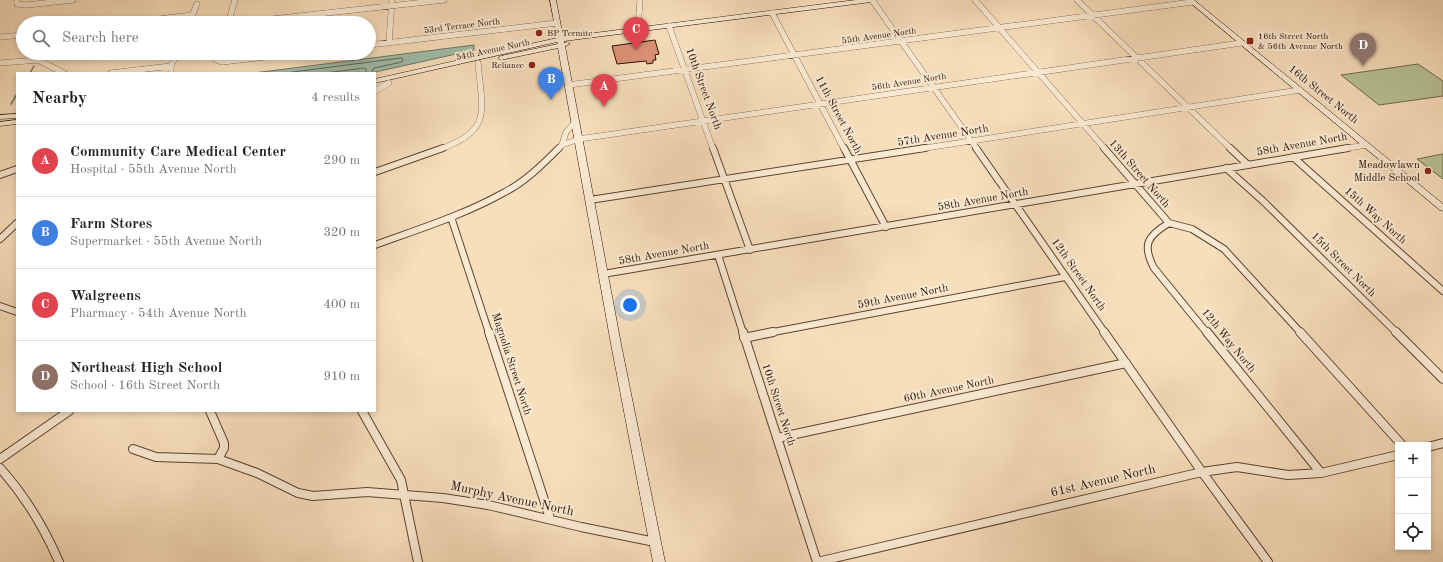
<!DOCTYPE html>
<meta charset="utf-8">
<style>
body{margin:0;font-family:"Old Standard TT",serif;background:#f2f2f2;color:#222}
.controls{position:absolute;right:12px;bottom:12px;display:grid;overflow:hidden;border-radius:0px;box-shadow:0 2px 6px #0003}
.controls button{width:36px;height:36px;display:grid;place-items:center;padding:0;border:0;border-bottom:1px solid #e0e0e0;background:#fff;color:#222;font:20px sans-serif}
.you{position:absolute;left:630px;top:305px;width:14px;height:14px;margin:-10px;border:3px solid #fff;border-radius:50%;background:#1a73e8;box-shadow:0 0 0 6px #1a73e833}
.badge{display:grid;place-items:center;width:26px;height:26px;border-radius:50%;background:#ea580c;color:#fff;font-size:13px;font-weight:700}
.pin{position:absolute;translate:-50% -33px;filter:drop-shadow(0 1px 2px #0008)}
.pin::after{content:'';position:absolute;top:21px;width:14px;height:12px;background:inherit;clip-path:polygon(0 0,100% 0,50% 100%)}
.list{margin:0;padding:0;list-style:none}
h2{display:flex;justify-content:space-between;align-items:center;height:52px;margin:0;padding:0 16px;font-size:17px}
h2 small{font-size:13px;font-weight:400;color:#767676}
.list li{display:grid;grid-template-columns:26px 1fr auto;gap:12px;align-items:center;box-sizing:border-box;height:72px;padding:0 16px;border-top:1px solid #e0e0e0}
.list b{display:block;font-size:15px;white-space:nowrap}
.list p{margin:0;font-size:13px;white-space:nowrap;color:#767676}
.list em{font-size:13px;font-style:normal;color:#767676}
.icon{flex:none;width:22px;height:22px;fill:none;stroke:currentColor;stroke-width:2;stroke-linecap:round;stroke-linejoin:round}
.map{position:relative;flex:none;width:1443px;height:562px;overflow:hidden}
.search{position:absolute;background:#fff;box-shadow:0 2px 6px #0003;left:16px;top:16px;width:360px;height:44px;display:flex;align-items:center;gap:10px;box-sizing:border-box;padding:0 14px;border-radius:22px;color:#767676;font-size:15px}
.panel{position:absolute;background:#fff;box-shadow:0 2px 6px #0003;left:16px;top:72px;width:360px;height:340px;border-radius:0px}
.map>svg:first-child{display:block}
</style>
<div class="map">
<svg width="1443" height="562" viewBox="0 0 1443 562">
<rect width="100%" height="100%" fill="#f8dfbc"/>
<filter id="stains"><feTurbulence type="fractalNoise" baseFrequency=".005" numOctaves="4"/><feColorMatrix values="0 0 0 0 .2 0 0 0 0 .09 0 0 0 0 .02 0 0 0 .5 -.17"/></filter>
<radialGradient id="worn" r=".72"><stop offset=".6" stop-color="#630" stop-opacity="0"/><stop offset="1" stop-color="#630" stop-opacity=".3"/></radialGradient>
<path fill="#b7c396" stroke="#70694c" d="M1418 64 1443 81V96L1379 105 1341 75Z
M1443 154V179L1417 159Z"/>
<path fill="#9fbdab" stroke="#707767" d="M474 45V50L371 73H254Z
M84 53H139C122 56 100 61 84 53Z"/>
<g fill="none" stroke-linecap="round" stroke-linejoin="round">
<path stroke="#646656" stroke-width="1" d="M285 73 401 58 403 59 402 62 374 68 371 73
M325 73 364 68 366 69V73"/>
<path stroke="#707767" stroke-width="1.5" d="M30 73 34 66
M11 104 17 94"/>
</g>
<path fill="#dc9176" stroke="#290f02" d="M655 40 659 54 655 55 656 60H653V63L647 64 646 61 617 64 612 46Z"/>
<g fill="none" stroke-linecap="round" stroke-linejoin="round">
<defs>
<path id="street-far2" d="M17 0V4L26 5 73 0
M872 0 977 149
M975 0 1105 149
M1077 0 1231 149
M772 13 844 149
M126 23 193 15
M189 23 197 4
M228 23 235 0
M236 23 444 0
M669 26 713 149
M638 29 640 0
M0 37 23 35
M389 42 392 0
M369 45 557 23
M218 53 216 60 222 62 298 53
M0 63 38 60 64 73
M111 73 171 66
M171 73V66L177 53
M568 85 1192 2
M375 91 389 83
M562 145 566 132 575 122
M440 149C493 131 482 110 478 63
M558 149 562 145 579 139 1241 43
M919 149 1300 90
M1342 149 1366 145"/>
<path id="street-far1" d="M713 148 750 250
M844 148 886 227
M976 148 1105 333
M1104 148 1169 223 1192 229 1224 249 1301 333
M1230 148 1248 165
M1293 157 1443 291
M1226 168 1263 201 1397 333
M375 172 443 148
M0 175 17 169
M590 200 925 148
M451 217 489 333
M1169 223C1147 236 1142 245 1154 268L1207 333
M0 239 17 223
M375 245C419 229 464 215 505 192 525 182 543 164 559 148
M718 255 743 333
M603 274 1348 148
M0 306 17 312
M768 333 1065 277"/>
<path id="street" d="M489 332 550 518
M743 332 817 562
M1104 332 1202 472 1268 562
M1207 332 1321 473
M1300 332 1402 445
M1396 332 1443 379
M744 338 773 332
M210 411 224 443V448L218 459
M362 411 401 480 418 562
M777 438 1126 363
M1428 447 1443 443
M133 449 156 457 218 459 257 473 298 493 313 496 367 492 443 498 488 505 581 527 655 542
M0 459 69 411
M0 468C25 496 44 527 59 562
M817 562 1202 472 1237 467 1288 475 1321 473 1398 455"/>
<path id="secondary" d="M550 0H556L563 37 856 0H874L871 2 564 41V43L567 42 570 44 565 46 621 344 665 562H653L611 344 558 48 501 60 498 58 501 56 558 44 557 42 375 83V79L557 38Z
M1187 0H1194L1443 204V211L1440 210Z
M17 114V118L0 119V115Z
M17 120V124L0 126V122Z"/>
</defs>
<use href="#street-far2" stroke="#5d4330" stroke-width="6"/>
<use href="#street-far1" stroke="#5d4330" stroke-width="8"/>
<use href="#street" stroke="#5d4330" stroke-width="10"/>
<use href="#secondary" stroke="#290f02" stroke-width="1"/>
<use href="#street-far2" stroke="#faead3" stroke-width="5.5"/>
<use href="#street-far1" stroke="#faead3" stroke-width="6"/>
<use href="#street" stroke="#faead3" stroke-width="8"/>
<use href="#secondary" fill="#faead3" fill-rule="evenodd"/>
</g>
<g fill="#8f2418" stroke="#faead3" stroke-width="1.5">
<circle cx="539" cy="33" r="4"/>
<rect x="1246" y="37" width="8" height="8" rx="2"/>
<circle cx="532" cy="65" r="4"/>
<circle cx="1428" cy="171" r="4"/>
</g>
<g text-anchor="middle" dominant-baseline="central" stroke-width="4" stroke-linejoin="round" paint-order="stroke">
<g font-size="9" fill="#290f02" stroke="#faead3">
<text transform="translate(462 26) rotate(-7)">53rd Terrace North</text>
<text transform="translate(879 36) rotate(-8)">55th Avenue North</text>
<text transform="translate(493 50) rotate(-12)">54th Avenue North</text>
<text transform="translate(909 82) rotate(-9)">56th Avenue North</text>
</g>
<g font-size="9" fill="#290f02" stroke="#faead3" text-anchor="start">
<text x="547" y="33">BP Termite</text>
<text x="1258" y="36">16th Street North<tspan x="1258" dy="10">&amp; 56th Avenue North</tspan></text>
<text x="524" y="65" text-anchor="end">Reliance</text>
</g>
<g font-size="11" fill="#290f02" stroke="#faead3">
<text transform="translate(703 89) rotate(70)">10th Street North</text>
<text transform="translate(1323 95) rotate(39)">16th Street North</text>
<text transform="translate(838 115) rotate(62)">11th Street North</text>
<text transform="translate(943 136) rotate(-9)">57th Avenue North</text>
<text transform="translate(1302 145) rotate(-10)">58th Avenue North</text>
<text transform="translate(1139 174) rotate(49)">13th Street North</text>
<text transform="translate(983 200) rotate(-10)">58th Avenue North</text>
<text transform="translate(1375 216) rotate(42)">15th Way North</text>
<text transform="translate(664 254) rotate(-10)">58th Avenue North</text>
<text transform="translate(1343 265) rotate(45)">15th Street North</text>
<text transform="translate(1078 275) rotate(55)">12th Street North</text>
<text transform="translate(903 297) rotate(-11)">59th Avenue North</text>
<text transform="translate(1228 341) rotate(51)">12th Way North</text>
<text transform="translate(511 364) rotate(72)">Magnolia Street North</text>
<text transform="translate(949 390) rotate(-12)">60th Avenue North</text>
<text transform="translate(778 405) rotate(72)">10th Street North</text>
</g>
<g font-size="11" fill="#290f02" stroke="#faead3" text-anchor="end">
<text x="1420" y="165">Meadowlawn<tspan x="1420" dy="13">Middle School</tspan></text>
</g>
<g font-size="13" fill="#290f02" stroke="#faead3">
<text transform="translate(1103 481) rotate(-13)">61st Avenue North</text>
<text transform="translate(512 499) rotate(12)">Murphy Avenue North</text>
</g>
</g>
<rect width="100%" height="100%" filter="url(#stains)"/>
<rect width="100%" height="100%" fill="url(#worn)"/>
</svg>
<div class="controls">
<button>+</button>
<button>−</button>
<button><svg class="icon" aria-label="locate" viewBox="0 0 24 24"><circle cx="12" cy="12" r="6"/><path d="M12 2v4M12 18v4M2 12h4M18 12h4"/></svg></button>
</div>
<div class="you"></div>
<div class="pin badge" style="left:604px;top:107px;background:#e0444e">A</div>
<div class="pin badge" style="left:551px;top:100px;background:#3f7fe0">B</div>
<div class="pin badge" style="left:636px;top:50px;background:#e0444e">C</div>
<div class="pin badge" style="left:1363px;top:66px;background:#8d6e63">D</div>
<div class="search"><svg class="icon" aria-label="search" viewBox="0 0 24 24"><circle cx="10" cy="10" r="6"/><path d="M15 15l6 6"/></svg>Search here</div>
<section class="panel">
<h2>Nearby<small>4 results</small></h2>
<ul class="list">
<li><span class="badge" style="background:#e0444e">A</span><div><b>Community Care Medical Center</b><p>Hospital · 55th Avenue North</p></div><em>290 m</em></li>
<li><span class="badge" style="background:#3f7fe0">B</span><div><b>Farm Stores</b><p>Supermarket · 55th Avenue North</p></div><em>320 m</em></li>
<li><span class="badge" style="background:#e0444e">C</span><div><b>Walgreens</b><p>Pharmacy · 54th Avenue North</p></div><em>400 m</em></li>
<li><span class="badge" style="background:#8d6e63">D</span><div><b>Northeast High School</b><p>School · 16th Street North</p></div><em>910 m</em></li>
</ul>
</section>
</div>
